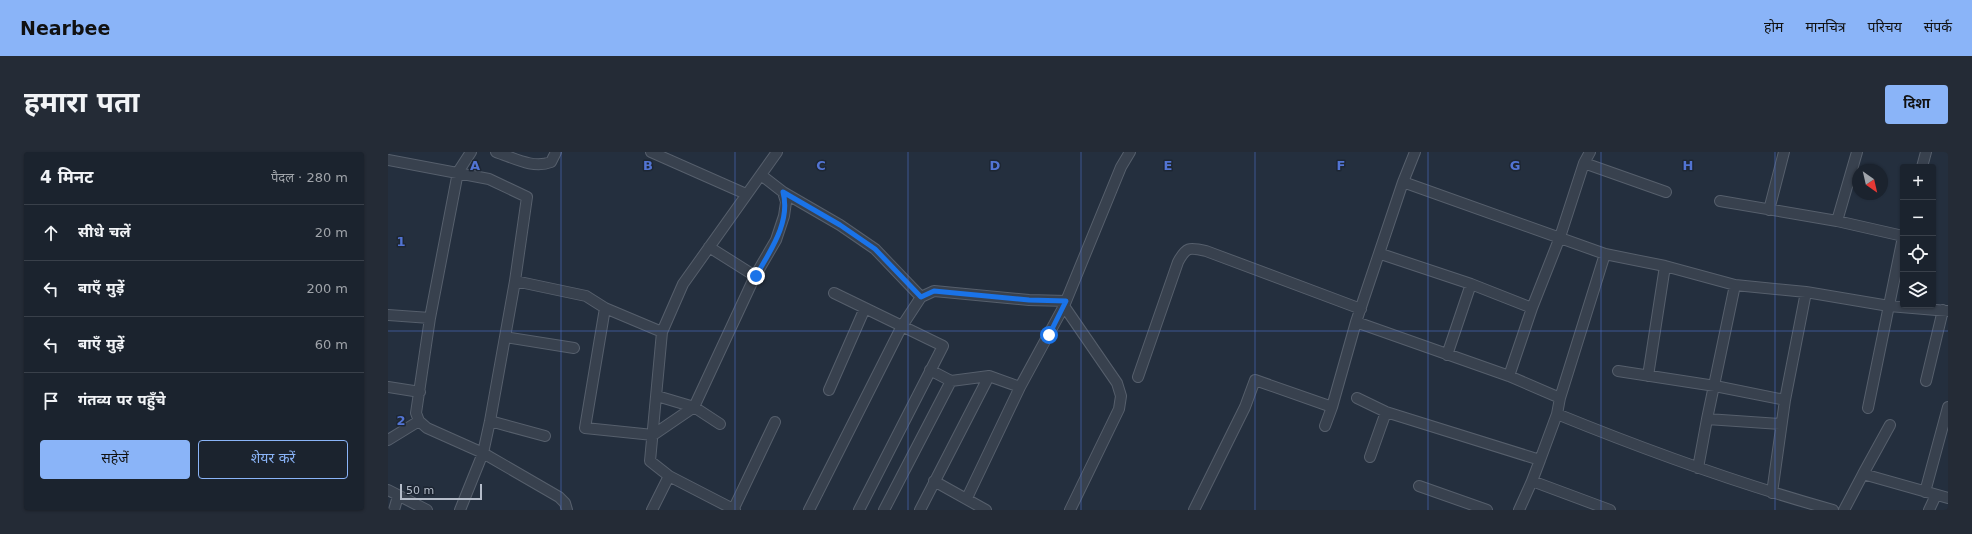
<!DOCTYPE html>
<html lang="hi">
<meta charset="utf-8">
<style>
body{margin:0;font-family:"DejaVu Sans","Noto Sans Devanagari",sans-serif;background:#242b36;color:#f1f3f6}
.controls{position:absolute;right:12px;top:12px;display:grid;overflow:hidden;border-radius:4px;box-shadow:0 1px 3px #0004}
.controls button{width:36px;height:36px;display:grid;place-items:center;padding:0;border:0;border-bottom:1px solid #39404a;background:#1b232e;color:#f1f3f6;font:20px sans-serif}
.compass{position:absolute;left:1464px;top:12px;width:36px;height:36px;border-radius:50%;background:#1b232e;box-shadow:0 1px 3px #0004;rotate:146deg}
.scale{position:absolute;left:12px;bottom:10px;width:82px;box-sizing:border-box;padding-left:4px;border:2px solid #b4bcc9;border-top:0;font-size:11px;line-height:14px;white-space:nowrap;color:#b4bcc9;-webkit-text-stroke:3px #1d2633;paint-order:stroke}
.stop{position:absolute;width:12px;height:12px;margin:-9px;border:3px solid #1a73e8;border-radius:50%;background:#fff}
.stop.end{background:#1a73e8;border-color:#fff;box-shadow:0 1px 4px #0008}
.list{margin:0;padding:0;list-style:none}
h2{display:flex;justify-content:space-between;align-items:center;height:52px;margin:0;padding:0 16px;font-size:17px}
h2 small{font-size:13px;font-weight:400;color:#a0a4aa}
.list li{display:grid;grid-template-columns:26px 1fr auto;gap:12px;align-items:center;box-sizing:border-box;height:56px;padding:0 16px;border-top:1px solid #39404a}
.list b{display:block;font-size:15px;white-space:nowrap}
.list em{font-size:13px;font-style:normal;color:#a0a4aa}
.actions{display:flex;gap:8px;padding:12px 16px}
.actions a{flex:1;padding:9px 0;border:1px solid #8ab4f8;border-radius:4px;text-align:center;font-size:14px;color:#8ab4f8}
.actions .main{background:#8ab4f8;color:#111}
.icon{flex:none;width:22px;height:22px;fill:none;stroke:currentColor;stroke-width:2;stroke-linecap:round;stroke-linejoin:round}
.map{position:relative;flex:none;width:1560px;height:358px;overflow:hidden;border-radius:4px}
header{display:flex;align-items:center;gap:24px;box-sizing:border-box;height:56px;padding:0 20px;background:#8ab4f8;color:#111}
header strong{font-size:19px}
nav{display:flex;gap:22px;margin-inline-start:auto;font-size:14px}
.intro{display:flex;align-items:center;justify-content:space-between;box-sizing:border-box;height:96px;padding:0 24px}
h1{margin:0;font-size:28px}
.button{padding:10px 18px;border-radius:4px;background:#8ab4f8;color:#111;font-size:14px;font-weight:700}
main{display:flex;gap:24px;padding:0 24px}
aside{flex:1;background:#1b232e;border-radius:4px;box-shadow:0 1px 3px #0004}
.map>svg:first-child{display:block}
</style>
<header>
<strong>Nearbee</strong>
<nav><a>होम</a><a>मानचित्र</a><a>परिचय</a><a>संपर्क</a></nav>
</header>
<div class="intro"><h1>हमारा पता</h1><a class="button">दिशा</a></div>
<main>
<aside>
<h2>4 मिनट<small>पैदल · 280 m</small></h2>
<ul class="list">
<li><svg class="icon" aria-label="ahead" viewBox="0 0 24 24"><path d="M12 20V5M6 11l6-6 6 6"/></svg><div><b>सीधे चलें</b></div><em>20 m</em></li>
<li><svg class="icon" aria-label="left" viewBox="0 0 24 24"><path d="M17 20v-9H6M10 6l-5 5 5 5"/></svg><div><b>बाएँ मुड़ें</b></div><em>200 m</em></li>
<li><svg class="icon" aria-label="left" viewBox="0 0 24 24"><path d="M17 20v-9H6M10 6l-5 5 5 5"/></svg><div><b>बाएँ मुड़ें</b></div><em>60 m</em></li>
<li><svg class="icon" aria-label="arrive" viewBox="0 0 24 24"><path d="M6 21V4h12l-3 4 3 4H6"/></svg><div><b>गंतव्य पर पहुँचे</b></div></li>
</ul>
<div class="actions"><a class="main">सहेजें</a><a>शेयर करें</a></div>
</aside>
<div class="map">
<svg width="1560" height="358" viewBox="0 0 1560 358">
<rect width="100%" height="100%" fill="#242f3e"/>
<g fill="none" stroke-linecap="round" stroke-linejoin="round">
<defs>
<path id="minor" d="M83 0 70 20 42 166 28 261 31 269 39 276 95 301 171 345 177 351 179 358
M108 0C126 6 145 17 163 10L168 0
M263 0 358 42
M1202 0 1196 11 1278 40
M0 8 101 27 139 45 127 129 102 269 95 301 72 358
M1534 15 1538 0
M1015 30 1027 0
M395 40 452 73 487 97 533 145
M1332 49 1449 69 1515 84
M1381 58 1396 0
M1449 69 1469 0
M321 95 367 124
M993 102 1083 132 1144 156
M127 129 198 144 217 156 274 180 262 309 281 324 264 358
M446 141 555 194 471 358
M676 154 729 231 733 244 731 257 682 358
M217 156 197 276 265 283 306 255 367 124 388 88 396 64 398 50 395 40 373 23
M0 163 42 166
M968 170 1121 224 1172 246 1169 262C1260 299 1351 332 1445 358
M274 180 295 132 389 0
M117 185 186 196
M1059 203 1083 132
M542 218 563 229 601 224 632 235
M1230 219 1327 234 1397 248 1418 140
M1121 224 1144 156 1172 85 1196 11
M1260 224 1277 114
M750 225 790 110C798 95 801 95 818 99L973 157
M1538 229 1555 158
M0 235 32 240
M441 238 477 156
M269 244 306 255 332 272
M969 246 998 260 1152 308 1144 329 1222 358
M1172 246 1217 102
M1480 256 1515 85
M1319 267 1347 133
M102 269 157 284
M937 274 944 255 968 170 1015 30 1217 102 1277 114 1347 133 1418 140 1501 154 1560 159
M0 288 31 269
M982 305 998 260
M1152 308 1169 262
M1310 316 1319 267 1393 272
M1475 322 1502 273
M281 324 347 358
M546 329 598 358
M1031 334 1099 358
M0 338 39 358
M1537 340 1560 255
M1384 341 1397 248
M579 346 632 235 676 154 733 15 742 0
M6 358 10 344
M345 358 387 270
M421 358 514 174 533 145 546 139 641 148 678 149
M496 358 563 229
M532 358 601 224
M806 358 857 255 867 228 944 255
M1131 358 1144 329
M1456 358 1475 322 1560 346
M1541 358 1548 343"/>
</defs>
<use href="#minor" stroke="#565f6c" stroke-width="12"/>
<use href="#minor" stroke="#38414e" stroke-width="10"/>
</g>
<g fill="none" stroke-linecap="round" stroke-linejoin="round">
<path stroke="#1a73e8" stroke-width="5" d="M368 124C382 99 403 70 395 40L452 73 487 97 533 145 546 139 641 148 678 149 661 183"/>
</g>
<path fill="none" stroke="#5274d3" stroke-width="1" stroke-opacity="0.55" d="M173 0V358M347 0V358M520 0V358M693 0V358M867 0V358M1040 0V358M1213 0V358M1387 0V358M0 179H1560"/>
<g font-size="13" text-anchor="middle" font-weight="bold" fill="#5274d3" stroke="#1d2633" stroke-width="3" stroke-linejoin="round" paint-order="stroke">
<text x="87" y="18">A</text>
<text x="260" y="18">B</text>
<text x="433" y="18">C</text>
<text x="607" y="18">D</text>
<text x="780" y="18">E</text>
<text x="953" y="18">F</text>
<text x="1127" y="18">G</text>
<text x="1300" y="18">H</text>
<text x="13" y="94">1</text>
<text x="13" y="273">2</text>
</g>
</svg>
<div class="controls">
<button>+</button>
<button>−</button>
<button><svg class="icon" aria-label="locate" viewBox="0 0 24 24"><circle cx="12" cy="12" r="6"/><path d="M12 2v4M12 18v4M2 12h4M18 12h4"/></svg></button>
<button><svg class="icon" aria-label="layers" viewBox="0 0 24 24"><path d="M12 4l9 5-9 5-9-5zM3 14l9 5 9-5"/></svg></button>
</div>
<svg class="compass" viewBox="-18 -18 36 36"><path d="M0-13l5 13h-10z" fill="#e53935"/><path d="M0 13l5-13h-10z" fill="#a0a4aa"/></svg>
<div class="scale">50 m</div>
<div class="stop" style="left:661px;top:183px"></div>
<div class="stop end" style="left:368px;top:124px"></div>
</div>
</main>
